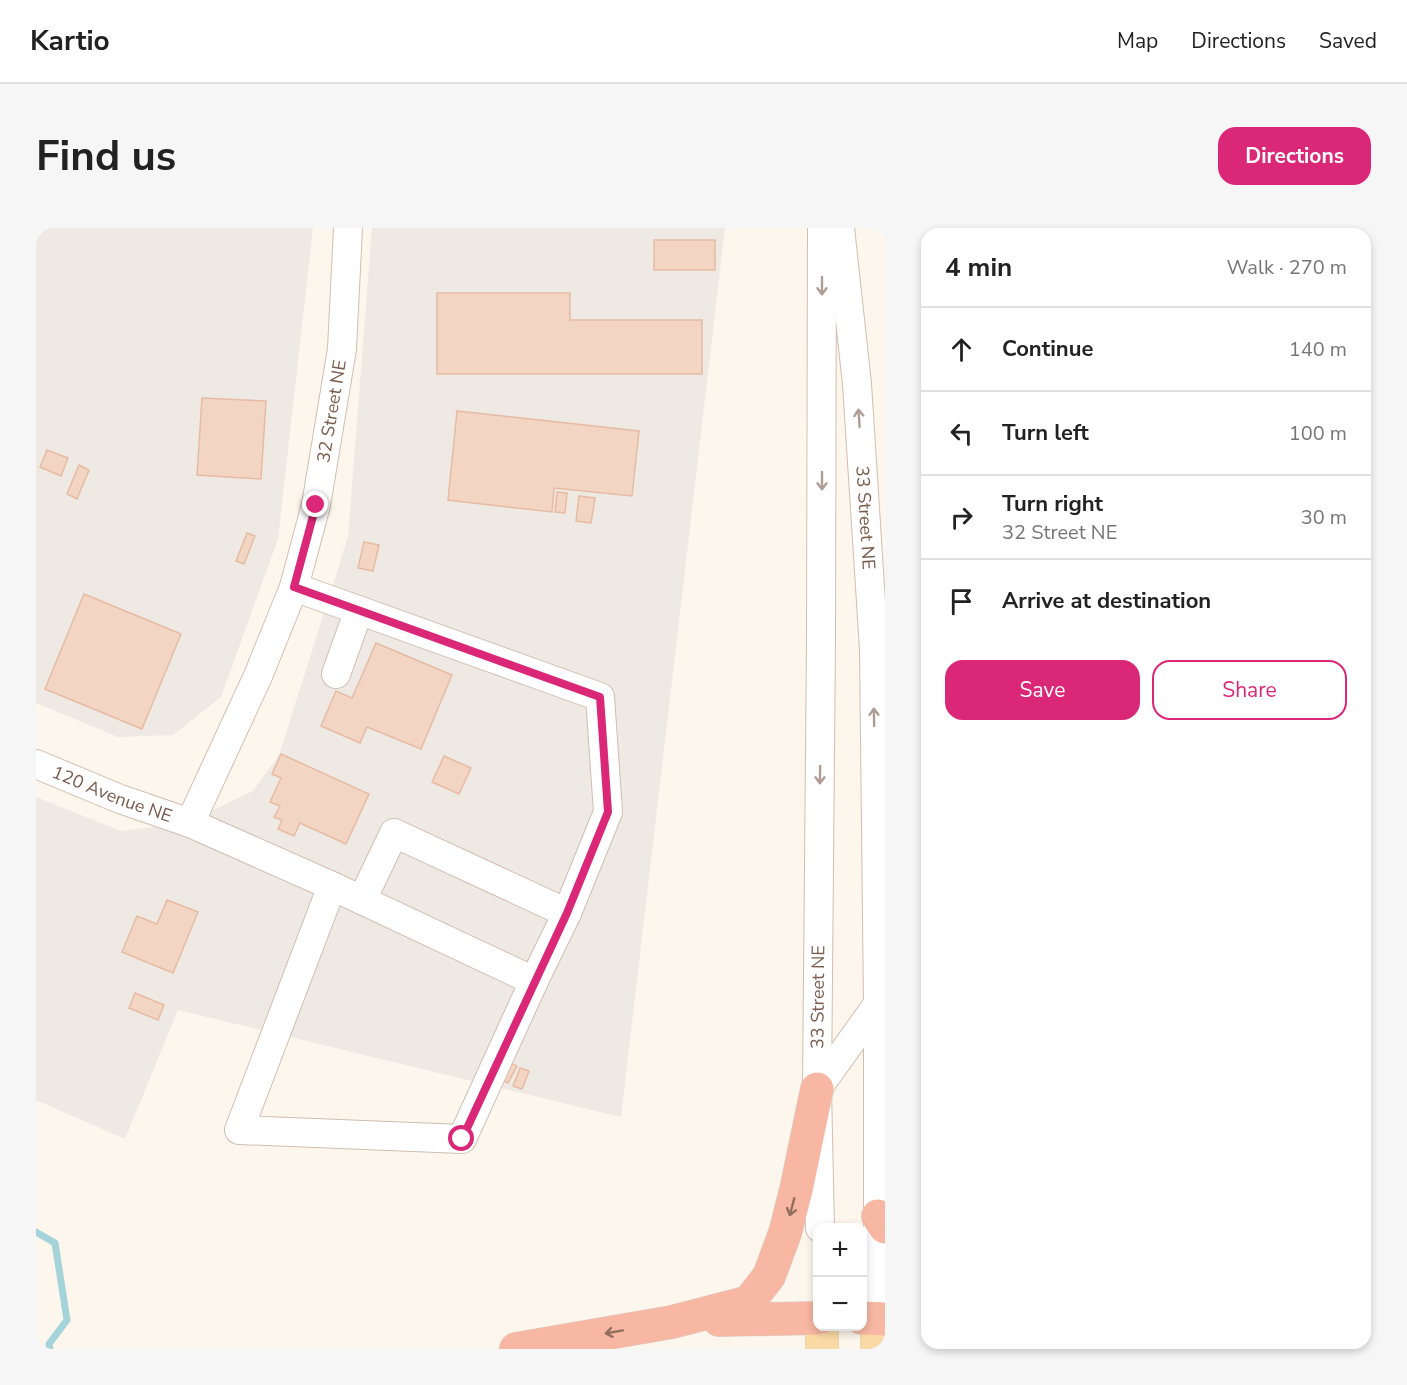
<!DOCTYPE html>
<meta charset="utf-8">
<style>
body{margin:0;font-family:"Nunito Sans",sans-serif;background:#f6f6f6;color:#222}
.controls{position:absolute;right:18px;bottom:18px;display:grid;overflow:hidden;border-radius:12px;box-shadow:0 3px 9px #0003}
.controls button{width:54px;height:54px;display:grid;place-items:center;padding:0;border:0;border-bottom:2px solid #e0e0e0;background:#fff;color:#222;font:30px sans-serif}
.stop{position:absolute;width:18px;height:18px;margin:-14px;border:4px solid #db2777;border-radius:50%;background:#fff}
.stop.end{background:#db2777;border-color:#fff;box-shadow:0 2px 6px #0008}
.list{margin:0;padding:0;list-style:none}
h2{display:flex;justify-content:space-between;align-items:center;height:78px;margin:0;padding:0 24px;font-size:26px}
h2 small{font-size:20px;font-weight:400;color:#767676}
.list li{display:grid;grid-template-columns:39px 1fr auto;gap:18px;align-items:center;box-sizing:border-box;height:84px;padding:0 24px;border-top:2px solid #e0e0e0}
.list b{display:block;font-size:22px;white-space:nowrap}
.list p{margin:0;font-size:20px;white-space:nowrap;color:#767676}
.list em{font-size:20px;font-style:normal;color:#767676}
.actions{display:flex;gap:12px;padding:18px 24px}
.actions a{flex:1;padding:14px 0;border:2px solid #db2777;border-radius:18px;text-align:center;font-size:21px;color:#db2777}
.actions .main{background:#db2777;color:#fff}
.icon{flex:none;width:33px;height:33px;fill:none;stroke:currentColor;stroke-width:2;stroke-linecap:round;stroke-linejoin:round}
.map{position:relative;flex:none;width:849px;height:1121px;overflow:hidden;border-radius:18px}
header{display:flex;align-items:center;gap:36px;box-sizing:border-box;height:84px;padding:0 30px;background:#fff;border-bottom:2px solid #e0e0e0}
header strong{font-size:28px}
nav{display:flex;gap:33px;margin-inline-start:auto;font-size:21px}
.intro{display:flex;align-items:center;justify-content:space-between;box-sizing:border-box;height:144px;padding:0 36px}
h1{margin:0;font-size:42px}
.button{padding:15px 27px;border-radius:18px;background:#db2777;color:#fff;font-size:21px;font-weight:700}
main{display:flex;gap:36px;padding:0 36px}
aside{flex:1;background:#fff;border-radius:18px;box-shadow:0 3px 9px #0003}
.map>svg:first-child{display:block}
</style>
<header>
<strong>Kartio</strong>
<nav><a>Map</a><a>Directions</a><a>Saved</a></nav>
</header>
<div class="intro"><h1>Find us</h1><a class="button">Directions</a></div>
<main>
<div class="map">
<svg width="849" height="1121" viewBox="0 0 849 1121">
<rect width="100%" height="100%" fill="#fdf6ec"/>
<path fill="#efe9e4" d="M0 0H277L242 311 185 469 137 507 82 509 0 475Z
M336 0H689L585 889 142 782 89 911 0 872V569L85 603 152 594 217 563 243 527 312 309Z"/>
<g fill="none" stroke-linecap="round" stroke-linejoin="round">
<path stroke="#a5d3da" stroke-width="7" d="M0 1004 19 1015 31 1092 13 1116 14 1121"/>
</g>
<path fill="#f3d5c3" stroke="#e6bba3" stroke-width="1.5" d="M618 12H679V42H618Z
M401 65H534V92H666V146H401Z
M166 170 230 173 225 251 161 247Z
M421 183 603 203 596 268 518 260 516 284 412 272Z
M11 222 32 230 25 248 4 239Z
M43 237 53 242 41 271 31 266Z
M521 264 531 265 529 285 519 284Z
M543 268 559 270 555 295 540 293Z
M211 305 219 308 208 336 200 333Z
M328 314 343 317 337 343 322 340Z
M48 366 145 406 106 501 9 461Z
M340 415 416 447 385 521 331 499 324 515 285 498 300 463 316 470Z
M245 526 333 566 310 616 264 595 258 608 242 601 246 592 238 589 244 578 234 574 245 550 236 546Z
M408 528 435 540 423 566 396 554Z
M131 672 162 684 137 745 86 724 101 688 121 696Z
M99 765 128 777 122 792 93 780Z
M472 834 481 838 472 855 464 851Z
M484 840 493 843 486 861 477 858Z"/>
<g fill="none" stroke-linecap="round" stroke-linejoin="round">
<defs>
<g id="minor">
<path id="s1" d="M804 0 821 156 838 421 842 776V988L841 1091"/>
<path d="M300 446 323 382"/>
<path id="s2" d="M0 536 84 571 154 595 296 658 498 753 531 685 572 584 564 469 258 359"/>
<path id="s3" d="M154 595 222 448 258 359 280 277 306 121 312 0"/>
<path d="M296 658 203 902 426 911 498 753"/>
<path d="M326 672 358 605 531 685"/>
<path d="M781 861 842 776"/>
<path id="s4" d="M784 1000 781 861 785 412 786 0"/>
</g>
<path id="major" d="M786 1121V1098
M841 1121V1091"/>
<path id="highway" d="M842 988 849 999
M826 1090 849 1091
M683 1092 782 1090
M480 1121 636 1094 713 1074 733 1048 749 1005 760 962 781 861"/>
</defs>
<use href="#minor" stroke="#d1beb0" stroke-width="30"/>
<use href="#major" stroke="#dad1cd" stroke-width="34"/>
<use href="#highway" stroke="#dad1cd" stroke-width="34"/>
<use href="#minor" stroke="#fff" stroke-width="28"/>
<use href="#major" stroke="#fbd9a5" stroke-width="33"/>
<use href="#highway" stroke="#f7b7a3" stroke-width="33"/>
</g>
<defs><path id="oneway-shaft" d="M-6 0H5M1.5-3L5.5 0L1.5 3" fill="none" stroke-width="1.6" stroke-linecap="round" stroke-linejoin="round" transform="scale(1.5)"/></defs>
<g stroke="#af9d94">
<use href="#oneway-shaft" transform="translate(786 58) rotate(90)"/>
<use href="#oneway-shaft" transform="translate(823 190) rotate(-94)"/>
<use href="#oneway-shaft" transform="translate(786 253) rotate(90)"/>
<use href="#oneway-shaft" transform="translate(838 489) rotate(-91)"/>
<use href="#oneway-shaft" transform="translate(784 547) rotate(91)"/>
</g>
<g stroke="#936e5e">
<use href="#oneway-shaft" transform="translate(756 979) rotate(105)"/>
<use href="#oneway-shaft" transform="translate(578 1104) rotate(170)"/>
</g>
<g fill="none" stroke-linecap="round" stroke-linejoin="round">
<path stroke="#db2777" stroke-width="8" d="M280 277 258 359 564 469 572 584 531 685 426 911"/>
</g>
<g text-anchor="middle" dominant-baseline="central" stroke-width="4.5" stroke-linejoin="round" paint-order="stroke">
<g font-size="18" fill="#7a5c4d" stroke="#fffaf3">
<text stroke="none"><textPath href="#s3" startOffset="438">32 Street NE</textPath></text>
<text stroke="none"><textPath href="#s1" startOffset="291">33 Street NE</textPath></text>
<text stroke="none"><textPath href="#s2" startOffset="82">120 Avenue NE</textPath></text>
<text stroke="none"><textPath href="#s4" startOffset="231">33 Street NE</textPath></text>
</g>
</g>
</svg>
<div class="controls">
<button>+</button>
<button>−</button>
</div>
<div class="stop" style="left:426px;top:911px"></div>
<div class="stop end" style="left:280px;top:277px"></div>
</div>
<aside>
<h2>4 min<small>Walk · 270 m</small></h2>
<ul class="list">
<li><svg class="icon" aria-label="ahead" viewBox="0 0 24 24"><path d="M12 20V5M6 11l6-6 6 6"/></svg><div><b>Continue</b></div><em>140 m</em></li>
<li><svg class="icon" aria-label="left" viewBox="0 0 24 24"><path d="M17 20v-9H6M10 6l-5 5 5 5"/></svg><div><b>Turn left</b></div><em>100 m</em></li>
<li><svg class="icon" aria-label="right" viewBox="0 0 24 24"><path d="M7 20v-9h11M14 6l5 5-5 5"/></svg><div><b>Turn right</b><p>32 Street NE</p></div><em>30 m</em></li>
<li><svg class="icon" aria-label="arrive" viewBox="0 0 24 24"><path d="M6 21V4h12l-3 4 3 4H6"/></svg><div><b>Arrive at destination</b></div></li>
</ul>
<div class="actions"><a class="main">Save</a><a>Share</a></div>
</aside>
</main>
